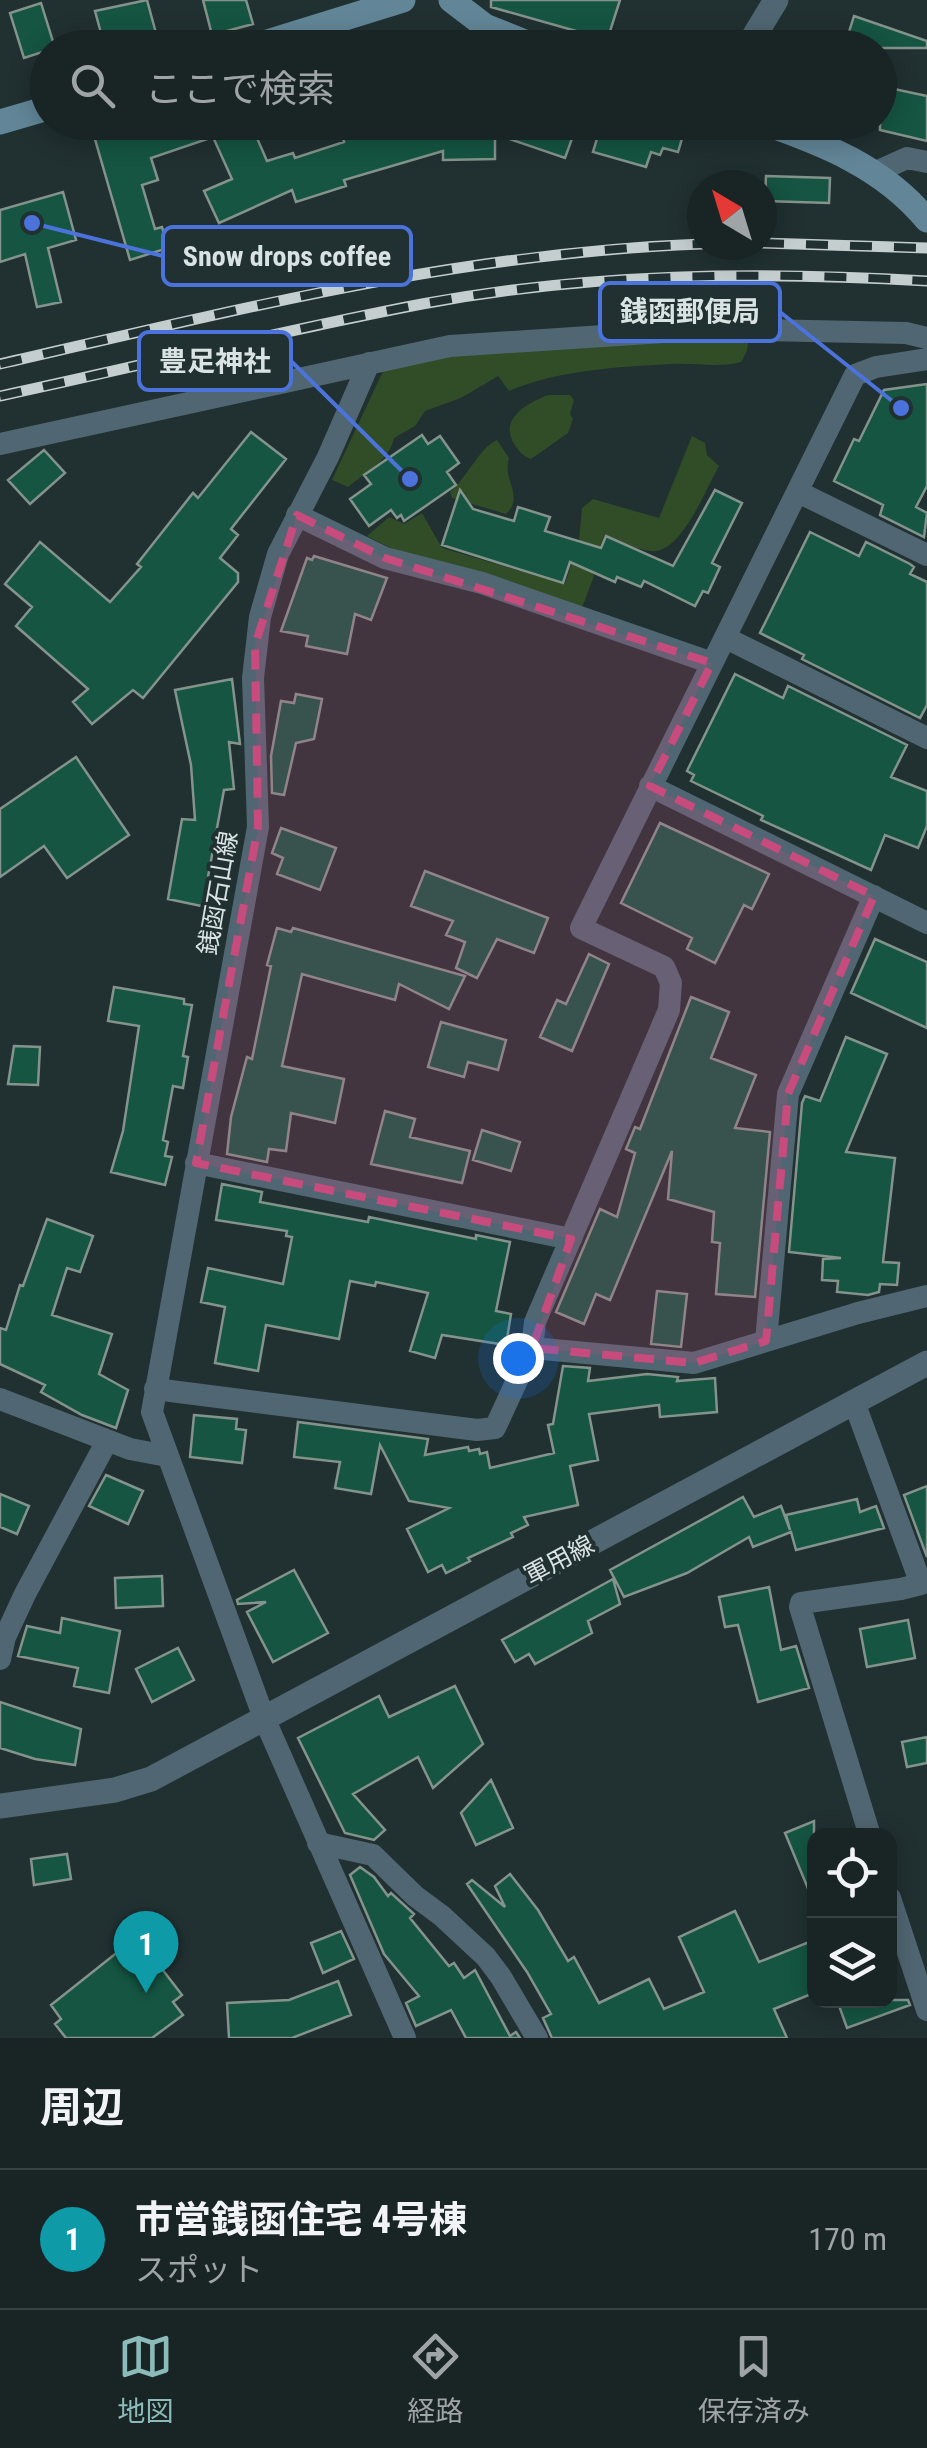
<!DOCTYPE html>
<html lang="ja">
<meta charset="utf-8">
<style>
body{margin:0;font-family:"Roboto Condensed","Noto Sans JP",sans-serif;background:#263032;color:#f1f3f6}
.controls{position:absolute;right:30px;bottom:30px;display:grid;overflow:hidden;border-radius:20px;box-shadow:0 5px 25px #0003}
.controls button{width:90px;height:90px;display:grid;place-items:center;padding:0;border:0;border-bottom:2px solid #374142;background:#192425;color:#f1f3f6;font:50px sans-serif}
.compass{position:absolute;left:687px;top:170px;width:90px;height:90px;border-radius:50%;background:#192425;box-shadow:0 5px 25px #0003;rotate:322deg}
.you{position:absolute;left:518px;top:1358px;width:35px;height:35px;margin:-25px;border:8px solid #fff;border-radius:50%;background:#1a73e8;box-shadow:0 0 0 15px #1a73e833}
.badge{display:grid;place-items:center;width:65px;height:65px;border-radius:50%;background:#8bbbb9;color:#fff;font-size:32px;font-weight:700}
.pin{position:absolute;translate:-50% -82px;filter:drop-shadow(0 2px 5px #0008)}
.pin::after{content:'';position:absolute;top:52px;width:35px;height:30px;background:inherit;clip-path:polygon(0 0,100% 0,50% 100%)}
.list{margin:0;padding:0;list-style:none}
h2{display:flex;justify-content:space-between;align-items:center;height:130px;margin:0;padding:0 40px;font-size:42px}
h2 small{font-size:32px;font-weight:400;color:#9fa4a7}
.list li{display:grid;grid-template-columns:65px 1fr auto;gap:30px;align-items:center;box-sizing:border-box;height:140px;padding:0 40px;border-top:2px solid #374142}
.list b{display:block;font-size:38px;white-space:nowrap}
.list p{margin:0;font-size:32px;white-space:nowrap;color:#9fa4a7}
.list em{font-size:32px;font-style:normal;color:#9fa4a7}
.icon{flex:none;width:55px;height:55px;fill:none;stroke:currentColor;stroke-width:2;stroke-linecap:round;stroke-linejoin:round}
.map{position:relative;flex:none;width:927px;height:2038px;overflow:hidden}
.search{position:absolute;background:#192425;box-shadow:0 5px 25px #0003;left:30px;right:30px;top:30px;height:110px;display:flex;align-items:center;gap:25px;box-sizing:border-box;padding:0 35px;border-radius:55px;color:#9fa4a7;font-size:38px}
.sheet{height:270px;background:#192425}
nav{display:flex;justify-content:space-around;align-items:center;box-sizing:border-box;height:140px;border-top:2px solid #374142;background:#192425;font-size:28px;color:#9fa4a7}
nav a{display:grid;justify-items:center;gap:5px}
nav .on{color:#8bbbb9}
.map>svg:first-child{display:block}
</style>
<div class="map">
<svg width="927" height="2038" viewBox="0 0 927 2038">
<rect width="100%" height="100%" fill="#213031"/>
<path fill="#314d27" d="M740 338 748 343 747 351 741 362C718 368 695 363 671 364 618 367 558 370 509 391L498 376 461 398 425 411 415 426 394 438C390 460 364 473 348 487L332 480 384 369 453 354Z
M548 395H570L574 400 570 414 573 419 568 433 531 459C521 455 519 451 513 442 500 418 528 403 548 395Z
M692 436 705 443 707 455 719 466C706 488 681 555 651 551 636 550 619 540 605 534L590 569 594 576 583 605 578 608 395 550 367 536 389 517 404 524 422 513 442 548 565 584 579 540 582 508 593 499 659 518Z
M497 440 509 458C502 481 525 496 506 514L452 498 450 492C467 478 479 448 497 440Z"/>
<path fill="#155542" stroke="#84938c" stroke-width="2.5" d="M147 0 160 48H105L95 11Z
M203 0H246L253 24 212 35Z
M491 0H620L605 47 582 40 584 35 576 31 491 7Z
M41 3 55 48 24 58 10 13Z
M854 16 927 41V48H844Z
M880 86 927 96V141L880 130Z
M90 122H250L267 161 293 153 295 158 344 142 342 135 384 122H578L565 158 495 134V159L443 160V151L344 180 346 186 296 202 292 190 219 223 204 191 232 179 213 137 151 158 158 180 142 185 155 229 162 227 168 248 130 260Z
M602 122H687L678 152 663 148 660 155 651 152 646 167 593 152Z
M766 176 830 178 829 203 765 201Z
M63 192 76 240 48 248 61 302 37 307 25 254 0 262V210Z
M927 384V486L916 507 927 513 924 537 880 515 883 505 834 481 854 439 859 441 884 390Z
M251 432 286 459 231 529 238 535 220 558 238 573V582L143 698 133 690 92 724 73 702 88 689 16 626 32 607 5 584 40 542 110 602 141 567 137 564 193 493 198 498Z
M422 435 428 444 440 436 459 463 447 472 456 485 404 521 401 515 397 518 391 510 369 526 350 499 371 484 364 475Z
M44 450 65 473 30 504 8 480Z
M460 490 473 509 514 521 518 507 550 517 545 531 601 548 606 536 673 566 715 490 742 503 712 563 720 567 708 593 703 591 695 606 644 581 641 587 617 577 615 582 570 562 563 583 442 545Z
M810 532 859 556 866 542 910 564 914 567 910 574 927 582V705L920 718 802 659 804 655 760 633Z
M314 556 387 578 371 620 355 614 347 654 306 646 308 636 281 631 307 558 312 560Z
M735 674 783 698 788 686 907 745 891 777 927 791V826L918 848 885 835 871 870 761 820 763 816 691 781 694 775 687 771Z
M232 679 240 744 229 742 234 789 224 790 208 877 212 878 206 907 168 899 182 819 195 820 191 765 175 690Z
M296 694 322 699 314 739 296 743 284 795 272 793 271 756 281 701 294 703Z
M76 757 129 835 67 878 44 846 0 877V809Z
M660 823 769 874 752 909 744 905 715 963 687 949 692 938 621 903Z
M281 828 336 848 320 890 277 874 283 858 272 853Z
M425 871 548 918 534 953 497 939 477 978 456 968 465 942 446 935 453 921 411 906Z
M277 928 291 932 293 928 465 976 449 1009 399 984 395 1000 302 974 282 1066 344 1079 335 1123 291 1113 286 1151 269 1149 267 1162 227 1154 231 1117 247 1057 252 1059 271 966 267 965Z
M875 939 927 962V1028L851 993Z
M589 954 609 964 572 1051 540 1037 557 1000 566 1004Z
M114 987 184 999V1004L192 1005 183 1056 188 1057 183 1088 173 1086 163 1140 168 1142 165 1156 172 1157 165 1185 111 1172 123 1131 139 1026 108 1021Z
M691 997 729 1012 711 1058 756 1075 735 1128 770 1132 755 1297 716 1294 720 1243 712 1242 714 1212 668 1199 672 1151 610 1300 596 1294 584 1324 556 1312 600 1209 617 1217 635 1153 626 1149 635 1127 640 1129Z
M441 1022 506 1040 498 1070 468 1062 464 1077 428 1067Z
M846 1037 887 1054 846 1152 895 1158 883 1262 899 1263 897 1285 880 1284 879 1292 868 1295 837 1292 838 1281 822 1280 823 1259 841 1258 789 1252 802 1103 805 1096 820 1101Z
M14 1046 40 1047 38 1085 8 1084Z
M385 1111 415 1119 410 1137 470 1151 462 1183 371 1164Z
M482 1130 520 1142 511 1171 473 1160Z
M222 1184 262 1192 260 1202 368 1222 369 1217 476 1239V1235L510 1242 496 1311 511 1314 506 1345 442 1335 435 1358 410 1351 428 1293 376 1282 375 1286 350 1281 339 1339 266 1325 258 1371 215 1363 225 1307 201 1302 208 1268 283 1284 292 1237 286 1236 287 1231 216 1220Z
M47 1219 93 1236 80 1272 67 1268 52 1315 112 1334 99 1374 128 1390 116 1428 82 1415 41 1392 45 1385 0 1364V1328L6 1330 20 1285 23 1286Z
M657 1291 687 1294 681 1347 651 1344Z
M563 1366 590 1368 588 1381 647 1374 678 1377 677 1381 715 1378 717 1412 660 1417 659 1405 589 1414 598 1460 570 1466 578 1505 524 1517 528 1525 511 1533 513 1537 468 1558 470 1561 446 1573 442 1565 428 1572 407 1529 449 1508 409 1501 380 1445 371 1494 335 1488 340 1462 294 1457 298 1422 428 1439 425 1455 468 1447 469 1451 479 1449 480 1454 487 1452 490 1468 554 1453 548 1425 553 1424Z
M194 1415 237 1419 236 1429 246 1430 242 1463 190 1457Z
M106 1475 143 1491 128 1524 89 1506Z
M927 1486V1557L904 1495Z
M0 1494 29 1506 17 1534 0 1527Z
M743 1497 754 1517 781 1506 790 1530 786 1515 857 1499 860 1512 876 1506 884 1528 796 1550 791 1532 753 1547 749 1537 687 1573 624 1597 610 1570Z
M294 1570 328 1633 273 1662 247 1612 266 1602 238 1604 237 1600Z
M162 1576 163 1606 116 1608 115 1578Z
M613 1579 620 1604 588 1621 592 1633 535 1664 529 1654 515 1662 502 1640Z
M769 1587 781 1650 796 1646 809 1688 758 1702 738 1625 725 1627 719 1597Z
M62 1618 120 1631 109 1693 74 1686 78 1668 18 1656 27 1626 60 1633Z
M908 1620 915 1658 867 1667 860 1629Z
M178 1648 194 1680 152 1702 136 1669Z
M455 1686 483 1744 433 1788 418 1757 353 1794 385 1830 374 1840 345 1833 298 1738 379 1696 389 1717Z
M0 1702 81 1729 75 1765 35 1759 0 1748Z
M927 1737V1763L907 1767 902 1742Z
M491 1780 513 1828 476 1845 461 1813Z
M814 1821V1903L785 1833Z
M67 1854 71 1879 34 1885 31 1859Z
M360 1867 374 1877 388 1896 391 1893 414 1914 410 1918 449 1966 454 1963 464 1978 475 1970 510 2036 516 2032 520 2038H466L451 2010 416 2026 406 2003 419 1996 384 1954 350 1875Z
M510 1874 538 1910 568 1961 574 1957 599 2003 649 1979 664 2009 704 1992 679 1937 735 1911 759 1962 814 1940V1993L774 2009 787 2038H552L543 2018 551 2014 527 1972 467 1884 472 1880 505 1907 495 1886Z
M341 1931 354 1959 323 1973 311 1943Z
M129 1943 141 1958 149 1952 182 1995 173 2002 183 2015 152 2038H66L55 2024 61 2019 51 2005Z
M338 1981 351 2015 292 2038H229L227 2003 289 2000Z
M837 2000H908L910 2005 847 2028Z"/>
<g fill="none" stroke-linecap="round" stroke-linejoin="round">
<path stroke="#506672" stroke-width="22" d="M876 172 907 158 927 162
M369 363 328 457 278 554 260 617 253 678 258 827 152 1412 264 1718 405 2038
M0 444 450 346 710 329 906 333 927 338
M798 492 927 555
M297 515 385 558 482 583 712 663
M726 638 927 738
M650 786 927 923
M196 1163 571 1239
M766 1341 788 1094 874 896
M532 1348 694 1363 858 1313 927 1296
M155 1389 477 1430 495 1428 532 1348 535 1322 669 1010 671 983 664 967 581 928 855 375 876 367 927 359
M0 1399 130 1449 167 1456
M854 1402 921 1584 901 1589 801 1603 800 1607 870 1836
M0 1659 5 1637 25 1594 107 1441
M318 1843 373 1855 415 1896 442 1916 486 1957 501 1977 537 2038
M890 1898 927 2010"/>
<path stroke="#506672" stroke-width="25" d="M747 48 776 0
M0 1806 115 1790 151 1779 927 1363"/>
<path stroke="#628698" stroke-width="25" d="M451 0 485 26 540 48
M248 48 403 0
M0 122 48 108
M761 122C824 144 883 167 927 220"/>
<defs>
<path id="rail" d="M762 243 927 248
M0 364C236 310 458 253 702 244
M0 396C140 366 280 331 422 304 589 273 758 271 927 281"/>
</defs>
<use href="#rail" stroke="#c4cece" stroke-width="11"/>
<use href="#rail" stroke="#213031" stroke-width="8" stroke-dasharray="22" stroke-linecap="butt"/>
</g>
<path fill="#c84b7d" fill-opacity="0.2" stroke="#c84b7d" stroke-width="8" stroke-dasharray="20 12" stroke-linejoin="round" d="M297 515 385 558 712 663 650 786 874 896 788 1094 766 1341 694 1363 532 1348 571 1239 196 1163 258 827 255 645Z"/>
<g text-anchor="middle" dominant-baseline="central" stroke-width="8" stroke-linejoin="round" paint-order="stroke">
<g font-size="25" fill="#dae3e3" stroke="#213031">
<text transform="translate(218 893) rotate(-80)">銭函石山線</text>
<text transform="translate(559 1560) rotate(-28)">軍用線</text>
</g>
</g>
<path fill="none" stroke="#4c73db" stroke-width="4" d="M32 223L163 256M901 408L780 312M410 479L291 361"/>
<g fill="#4c73db" stroke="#213031" stroke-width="4">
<circle cx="32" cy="223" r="10"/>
<circle cx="901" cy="408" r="10"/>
<circle cx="410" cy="479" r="10"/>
</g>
<g fill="#213031" stroke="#4c73db" stroke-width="4">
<rect x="163" y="227" width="248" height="58" rx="10"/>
<rect x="600" y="283" width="180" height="58" rx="10"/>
<rect x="139" y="332" width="152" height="58" rx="10"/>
</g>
<g font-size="28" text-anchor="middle" font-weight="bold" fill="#dae3e3">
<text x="287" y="266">Snow drops coffee</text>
<text x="690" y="321">銭函郵便局</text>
<text x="215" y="371">豊足神社</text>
</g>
</svg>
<div class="controls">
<button><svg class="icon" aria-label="locate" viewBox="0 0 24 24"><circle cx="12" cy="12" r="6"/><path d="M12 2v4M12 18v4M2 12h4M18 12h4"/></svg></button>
<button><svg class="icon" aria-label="layers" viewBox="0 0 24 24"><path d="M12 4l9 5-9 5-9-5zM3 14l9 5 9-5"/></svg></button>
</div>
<svg class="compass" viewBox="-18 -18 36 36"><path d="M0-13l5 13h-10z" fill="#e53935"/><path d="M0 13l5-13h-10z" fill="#9fa4a7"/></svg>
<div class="you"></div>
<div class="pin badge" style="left:146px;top:1993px;background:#0f9aa8">1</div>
<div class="search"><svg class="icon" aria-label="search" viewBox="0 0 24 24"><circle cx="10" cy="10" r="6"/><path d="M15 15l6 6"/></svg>ここで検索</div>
</div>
<section class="sheet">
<h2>周辺<small></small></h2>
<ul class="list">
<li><span class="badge" style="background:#0f9aa8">1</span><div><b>市営銭函住宅 4号棟</b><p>スポット</p></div><em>170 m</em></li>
</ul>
</section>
<nav>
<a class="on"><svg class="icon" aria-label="map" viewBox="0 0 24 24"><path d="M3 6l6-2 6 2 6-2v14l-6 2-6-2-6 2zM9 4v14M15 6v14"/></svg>地図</a>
<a><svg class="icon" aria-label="directions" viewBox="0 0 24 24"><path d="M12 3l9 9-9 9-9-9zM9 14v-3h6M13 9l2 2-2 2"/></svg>経路</a>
<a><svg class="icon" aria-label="saved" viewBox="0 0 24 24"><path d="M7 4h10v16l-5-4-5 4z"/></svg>保存済み</a>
</nav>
